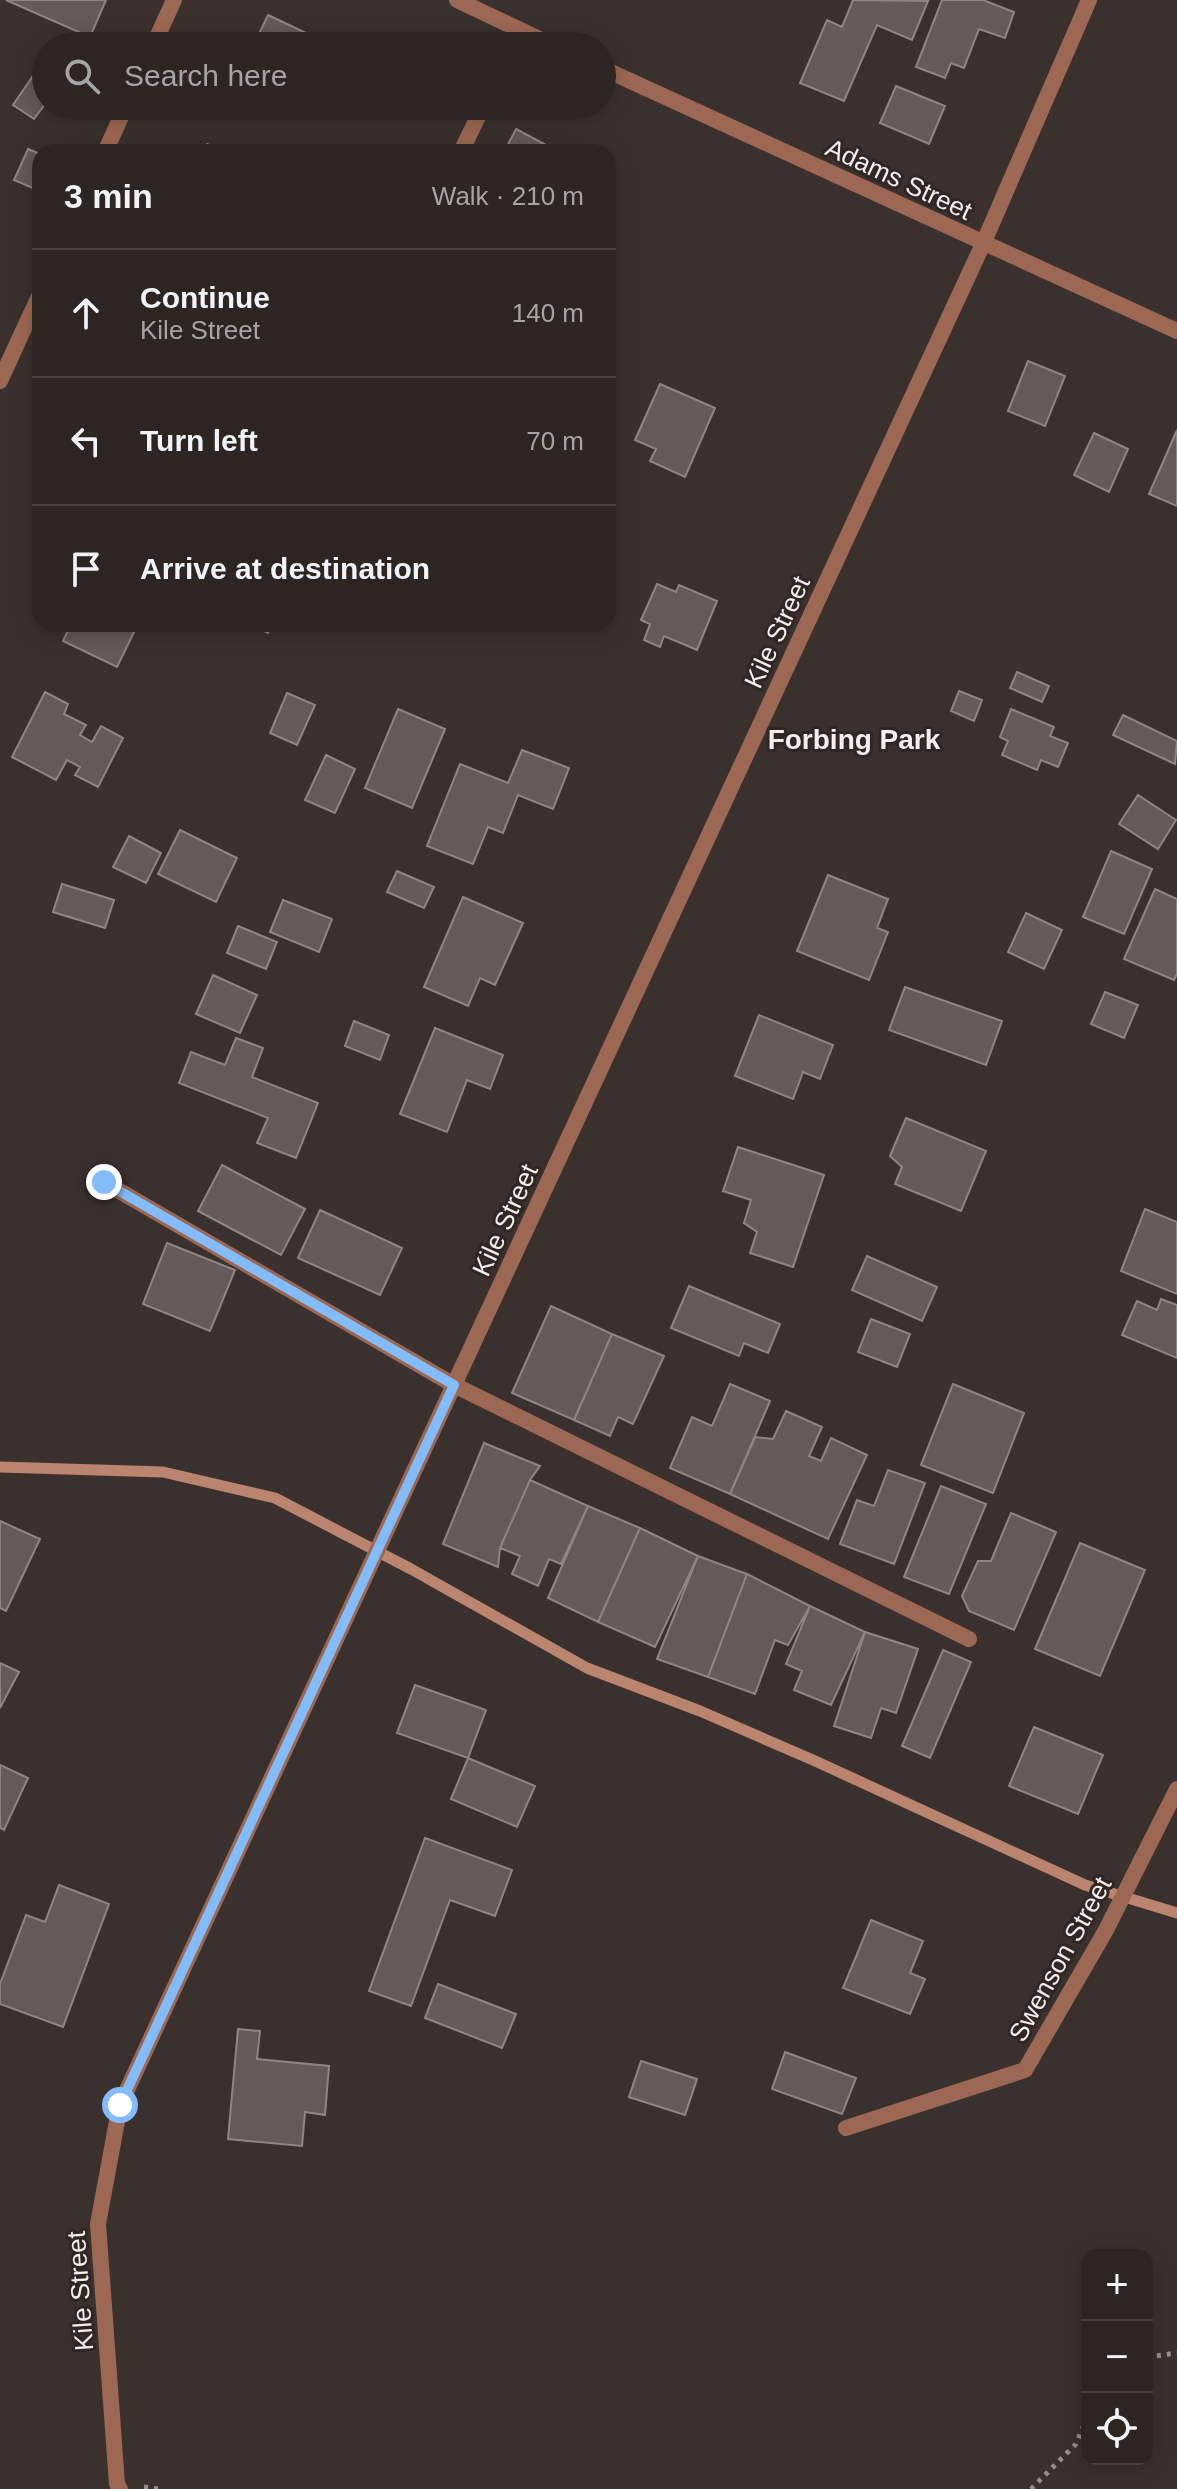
<!DOCTYPE html>
<meta charset="utf-8">
<style>
body{margin:0;font-family:Helvetica,sans-serif;background:#38312f;color:#f1f3f6}
.controls{position:absolute;right:24px;bottom:24px;display:grid;overflow:hidden;border-radius:16px;box-shadow:0 4px 20px #0003}
.controls button{width:72px;height:72px;display:grid;place-items:center;padding:0;border:0;border-bottom:2px solid #484240;background:#2c2522;color:#f1f3f6;font:40px sans-serif}
.stop{position:absolute;width:24px;height:24px;margin:-18px;border:6px solid #83bcfb;border-radius:50%;background:#fff}
.stop.end{background:#83bcfb;border-color:#fff;box-shadow:0 2px 8px #0008}
.list{margin:0;padding:0;list-style:none}
h2{display:flex;justify-content:space-between;align-items:center;height:104px;margin:0;padding:0 32px;font-size:34px}
h2 small{font-size:26px;font-weight:400;color:#a6a5a5}
.list li{display:grid;grid-template-columns:52px 1fr auto;gap:24px;align-items:center;box-sizing:border-box;height:128px;padding:0 32px;border-top:2px solid #484240}
.list b{display:block;font-size:30px;white-space:nowrap}
.list p{margin:0;font-size:26px;white-space:nowrap;color:#a6a5a5}
.list em{font-size:26px;font-style:normal;color:#a6a5a5}
.icon{flex:none;width:44px;height:44px;fill:none;stroke:currentColor;stroke-width:2;stroke-linecap:round;stroke-linejoin:round}
.map{position:relative;flex:none;width:1177px;height:2489px;overflow:hidden}
.search{position:absolute;background:#2c2522;box-shadow:0 4px 20px #0003;left:32px;top:32px;width:584px;height:88px;display:flex;align-items:center;gap:20px;box-sizing:border-box;padding:0 28px;border-radius:44px;color:#a6a5a5;font-size:30px}
.panel{position:absolute;background:#2c2522;box-shadow:0 4px 20px #0003;left:32px;top:144px;width:584px;height:488px;border-radius:24px}
.map>svg:first-child{display:block}
</style>
<div class="map">
<svg width="1177" height="2489" viewBox="0 0 1177 2489">
<rect width="100%" height="100%" fill="#3a312e"/>
<g fill="none" stroke-linecap="round" stroke-linejoin="round">
<path stroke="#bb846f" stroke-width="11" d="M0 1467 163 1472 275 1498 411 1569 587 1668 700 1711 813 1760 1085 1885 1177 1913"/>
</g>
<path fill="#645a57" stroke="#908681" stroke-width="2" d="M6 0H106L90 37Z
M853 0 928 1 912 40 877 25 844 101 800 83 827 20 842 27Z
M942 0H983L1014 12 1005 38 979 29 964 68 951 63 945 78 916 67Z
M268 15 327 43 325 46H253Z
M39 67 46 71V103L34 119 13 105Z
M896 86 945 106 929 144 880 123Z
M516 129 559 152H504Z
M207 144 223 152H203Z
M28 149 40 154V179L35 189 14 180Z
M1028 361 1065 376 1045 426 1008 411Z
M660 384 715 408 685 477 650 461 656 449 635 440Z
M1177 430V506L1149 494Z
M1094 433 1128 449 1109 492 1074 475Z
M657 584 676 592 679 585 717 601 697 650 664 636 660 647 644 640 650 624 641 620Z
M71 624H138L117 667 63 641Z
M249 624H272L268 633Z
M1017 672 1049 686 1042 702 1010 688Z
M959 691 982 700 974 721 951 711Z
M45 692 68 704 64 714 86 725 80 735 92 742 101 726 123 738 98 787 75 775 80 767 67 760 56 780 12 757Z
M287 693 315 705 297 745 270 733Z
M398 709 445 729 412 808 365 788Z
M1011 709 1054 727 1050 736 1068 743 1058 767 1041 760 1037 770 1002 755 1008 741 1000 737Z
M1123 715 1177 741 1175 764 1113 735Z
M522 750 569 768 553 809 518 795 503 833 488 827 473 864 427 846 460 764 508 783Z
M326 755 355 769 335 813 305 800Z
M1138 795 1176 820 1158 849 1119 824Z
M180 830 237 858 216 902 158 874Z
M129 836 161 853 146 883 113 867Z
M1111 851 1152 869 1124 934 1083 917Z
M397 871 434 887 424 908 387 892Z
M828 875 888 899 877 928 888 932 869 980 797 951Z
M62 884 114 900 105 928 53 912Z
M1155 889 1177 899V974L1174 980 1124 959Z
M463 897 523 923 495 985 480 978 468 1006 424 987Z
M283 900 332 919 319 952 270 932Z
M1026 913 1062 930 1044 969 1008 952Z
M238 926 277 942 266 969 227 953Z
M213 975 257 995 240 1033 196 1014Z
M905 987 1002 1021 986 1065 889 1030Z
M1105 992 1138 1005 1124 1038 1091 1024Z
M759 1015 833 1045 820 1079 803 1072 793 1099 735 1076Z
M354 1021 389 1035 380 1060 345 1046Z
M435 1028 503 1055 490 1089 467 1080 447 1132 400 1114Z
M236 1038 263 1048 252 1077 318 1103 296 1158 257 1143 268 1118 179 1083 191 1052 225 1065Z
M906 1118 986 1151 961 1211 895 1184 902 1167 890 1156Z
M738 1147 824 1175 793 1267 750 1253 757 1232 744 1223 751 1200 723 1191Z
M222 1165 305 1209 281 1255 198 1211Z
M1145 1209 1177 1222V1294L1121 1271Z
M320 1210 402 1248 380 1295 298 1258Z
M167 1243 235 1270 210 1331 143 1304Z
M867 1256 937 1287 922 1321 852 1290Z
M689 1286 780 1324 768 1353 744 1343 739 1356 671 1328Z
M1161 1299 1177 1305V1358L1122 1335 1137 1301 1157 1310Z
M551 1306 612 1334 574 1420 512 1393Z
M871 1319 910 1334 897 1367 858 1352Z
M612 1334 664 1356 633 1424 618 1417 610 1436 574 1420Z
M730 1384 770 1401 730 1494 670 1468 692 1417 712 1426Z
M953 1384 1024 1413 993 1493 921 1465Z
M786 1411 822 1427 809 1456 821 1461 831 1438 867 1455 828 1539 730 1494 755 1437 773 1439Z
M484 1443 540 1466 530 1480 500 1548 498 1567 443 1544Z
M888 1470 925 1483 894 1564 840 1544 857 1500 874 1506Z
M530 1480 588 1506 561 1564 549 1559 538 1586 512 1574 520 1556 500 1548Z
M941 1486 986 1504 949 1594 904 1577Z
M588 1506 640 1528 598 1622 548 1598Z
M1011 1513 1056 1532 1014 1630 969 1611 962 1596 978 1561H991Z
M0 1521 40 1539 6 1611 0 1608Z
M640 1528 698 1556 655 1647 598 1622Z
M1080 1543 1145 1570 1100 1676 1035 1649Z
M698 1556 747 1574 708 1677 657 1659Z
M747 1574 810 1606 788 1645 775 1640 755 1694 708 1677Z
M810 1606 865 1632 831 1705 794 1690 802 1671 786 1664Z
M865 1632 918 1649 896 1713 881 1708 871 1738 834 1726Z
M943 1650 971 1662 930 1758 902 1746Z
M0 1663 19 1672 0 1708Z
M415 1685 486 1710 468 1758 397 1733Z
M1034 1727 1103 1755 1078 1814 1009 1786Z
M468 1758 535 1786 517 1827 451 1799Z
M0 1765 28 1778 4 1830 0 1828Z
M425 1838 512 1870 495 1916 450 1900 411 2006 369 1991Z
M59 1885 109 1904 63 2027 0 2004V1984L26 1915 45 1922Z
M871 1920 923 1941 910 1973 925 1979 910 2014 843 1988Z
M438 1984 516 2014 502 2048 425 2018Z
M238 2029 260 2031 257 2059 329 2066 325 2115 305 2112 302 2146 228 2139Z
M785 2052 856 2078 842 2114 772 2089Z
M641 2061 697 2079 685 2115 629 2097Z"/>
<g fill="none" stroke-linecap="round" stroke-linejoin="round">
<path stroke="#968e8c" stroke-width="5" stroke-dasharray="4 6" stroke-linecap="butt" d="M1147 2357 1177 2353
M144 2487 158 2489
M1031 2489 1076 2444 1087 2418"/>
<path stroke="#9d6853" stroke-width="16" d="M512 46 519 30
M461 152 483 106
M104 1182 454 1385 969 1639"/>
<path stroke="#9d6853" stroke-width="16" d="M457 0 554 46
M153 46 174 0
M602 68 1177 331
M105 152 126 106
M0 381 40 294
M846 2128 1025 2070 1106 1930 1177 1789
M120 2489 117 2484 98 2224 120 2105 983 244 1089 0"/>
</g>
<g fill="none" stroke-linecap="round" stroke-linejoin="round">
<path stroke="#83bcfb" stroke-width="10" d="M104 1182 454 1385 120 2105"/>
</g>
<g text-anchor="middle" dominant-baseline="central" stroke-width="6" stroke-linejoin="round" paint-order="stroke">
<g font-size="26" fill="#f4eeec" stroke="#302724">
<text transform="translate(899 179) rotate(25)">Adams Street</text>
<text transform="translate(777 632) rotate(-65)">Kile Street</text>
<text transform="translate(505 1220) rotate(-65)">Kile Street</text>
<text transform="translate(1060 1959) rotate(-61)">Swenson Street</text>
<text transform="translate(80 2291) rotate(-94)">Kile Street</text>
</g>
<g font-size="28" font-weight="bold" fill="#f4eeec" stroke="#302724">
<text x="854" y="739">Forbing Park</text>
</g>
</g>
</svg>
<div class="controls">
<button>+</button>
<button>−</button>
<button><svg class="icon" aria-label="locate" viewBox="0 0 24 24"><circle cx="12" cy="12" r="6"/><path d="M12 2v4M12 18v4M2 12h4M18 12h4"/></svg></button>
</div>
<div class="stop" style="left:120px;top:2105px"></div>
<div class="stop end" style="left:104px;top:1182px"></div>
<div class="search"><svg class="icon" aria-label="search" viewBox="0 0 24 24"><circle cx="10" cy="10" r="6"/><path d="M15 15l6 6"/></svg>Search here</div>
<section class="panel">
<h2>3 min<small>Walk · 210 m</small></h2>
<ul class="list">
<li><svg class="icon" aria-label="ahead" viewBox="0 0 24 24"><path d="M12 20V5M6 11l6-6 6 6"/></svg><div><b>Continue</b><p>Kile Street</p></div><em>140 m</em></li>
<li><svg class="icon" aria-label="left" viewBox="0 0 24 24"><path d="M17 20v-9H6M10 6l-5 5 5 5"/></svg><div><b>Turn left</b></div><em>70 m</em></li>
<li><svg class="icon" aria-label="arrive" viewBox="0 0 24 24"><path d="M6 21V4h12l-3 4 3 4H6"/></svg><div><b>Arrive at destination</b></div></li>
</ul>
</section>
</div>
